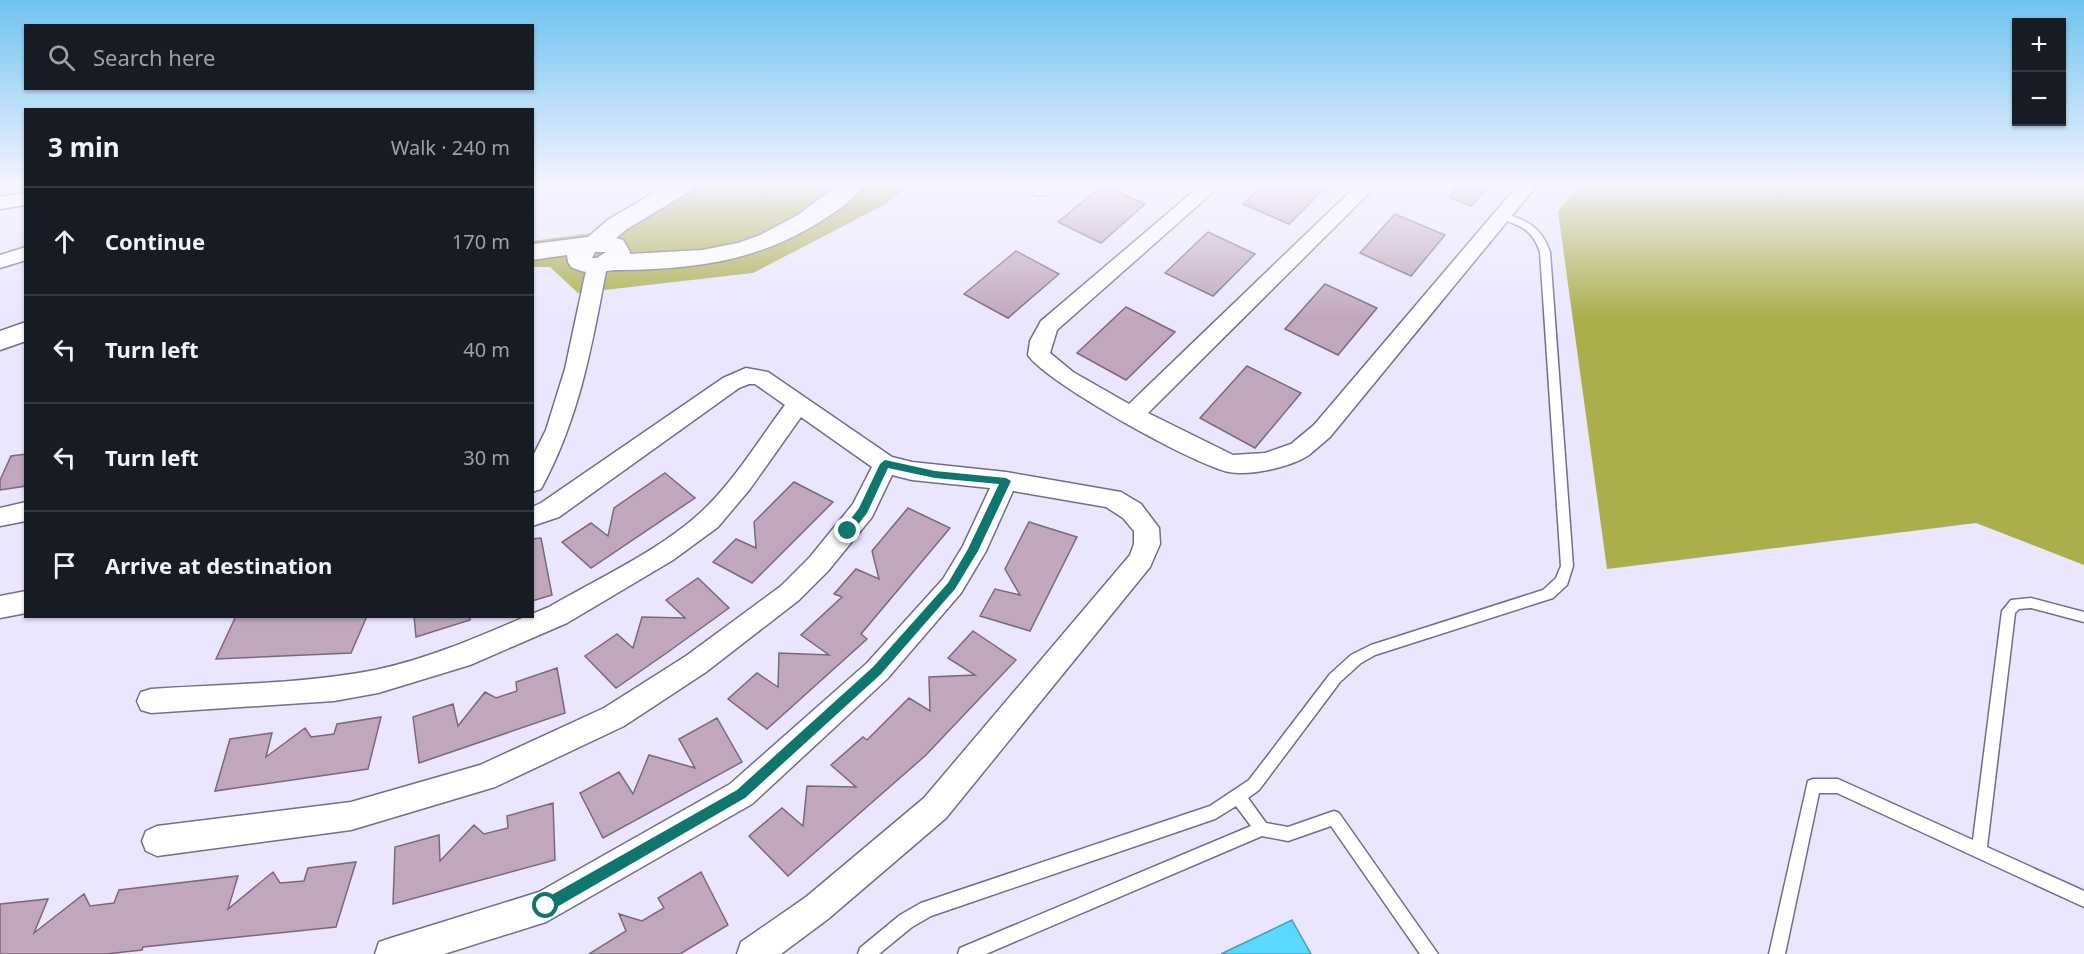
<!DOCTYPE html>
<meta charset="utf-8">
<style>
body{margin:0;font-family:"Noto Sans",sans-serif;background:#242831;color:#f1f3f6}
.controls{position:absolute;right:18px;top:18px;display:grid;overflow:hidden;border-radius:0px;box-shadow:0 2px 4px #0004}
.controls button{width:54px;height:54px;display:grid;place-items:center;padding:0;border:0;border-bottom:2px solid #363941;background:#171b24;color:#f1f3f6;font:30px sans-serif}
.stop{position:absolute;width:18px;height:18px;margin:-14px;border:4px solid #0f766e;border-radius:50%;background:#fff}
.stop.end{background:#0f766e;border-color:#fff;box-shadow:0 2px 6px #0008}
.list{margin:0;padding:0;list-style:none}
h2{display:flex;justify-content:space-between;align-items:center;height:78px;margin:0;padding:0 24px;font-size:26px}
h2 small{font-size:20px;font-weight:400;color:#9ea1a6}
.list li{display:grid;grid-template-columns:39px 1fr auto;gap:18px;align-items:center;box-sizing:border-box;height:108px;padding:0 24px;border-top:2px solid #363941}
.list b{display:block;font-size:22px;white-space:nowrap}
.list em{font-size:20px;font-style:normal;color:#9ea1a6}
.icon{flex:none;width:33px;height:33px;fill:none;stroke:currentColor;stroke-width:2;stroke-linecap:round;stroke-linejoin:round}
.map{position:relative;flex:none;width:2084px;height:954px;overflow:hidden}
.search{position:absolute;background:#171b24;box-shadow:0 2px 4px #0004;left:24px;top:24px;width:510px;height:66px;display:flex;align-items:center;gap:15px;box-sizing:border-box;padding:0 21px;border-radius:0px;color:#9ea1a6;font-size:22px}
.panel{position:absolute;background:#171b24;box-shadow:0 2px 4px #0004;left:24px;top:108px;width:510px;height:510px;border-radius:0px}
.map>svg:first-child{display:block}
</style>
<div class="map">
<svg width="2084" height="954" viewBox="0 0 2084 954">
<rect width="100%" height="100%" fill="#eae6fe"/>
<path fill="#abae4b" d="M668 185H912L884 205 753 273 578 293 550 267H533L532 241 593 233Z
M1579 185H2084V565L1976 523 1607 569 1558 211Z"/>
<path fill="#59d9fd" stroke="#449eba" stroke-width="1.5" d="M1292 920 1311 954H1221Z"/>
<path fill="#c0a7bd" stroke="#7d677b" stroke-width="1.5" d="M1103 185 1145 204 1101 243 1058 222Z
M1263 185H1289L1298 189 1302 185H1328L1289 224 1243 204Z
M1459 185H1467L1484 191 1471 206 1449 197Z
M1395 214 1445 235 1411 276 1360 253Z
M1208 232 1255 254 1213 296 1165 273Z
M1016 251 1059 274 1008 318 964 294Z
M1325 284 1377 308 1338 355 1285 329Z
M1126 307 1175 332 1126 380 1077 353Z
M1247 366 1301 393 1255 448 1200 418Z
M26 454V486L0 490V480L11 456Z
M665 473 695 498 591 568 562 542 591 523 608 536 614 508Z
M794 482 833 502 752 583 713 562 736 539 756 548 754 522Z
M908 508 950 528 861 634 867 639 767 729 728 699 757 673 778 687 779 653 829 655 801 635 842 597 834 594 856 569 879 579 872 551Z
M1029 522 1077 537 1030 631 980 616 995 589 1020 595 1005 569Z
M541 538 552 595 532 601V539Z
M698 578 729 608 668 652 616 688 585 656 617 634 633 648 642 617 685 618 666 600Z
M236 616H367L351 653 216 659Z
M414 616H470V620L416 637Z
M973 631 1016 660 926 755 788 876 749 836 782 808 803 826 807 786 856 787 831 765 863 737 867 740 909 698 930 711 929 677 975 675 948 658Z
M557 668 565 713 419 763 413 717 453 704 458 726 485 692 496 698 517 691 516 682Z
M381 717 368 769 215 791 230 739 272 733 266 757 305 728 311 737 334 734 337 724Z
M717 718 742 762 603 838 580 793 619 772 633 794 649 755 695 768 679 739Z
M553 803 555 860 393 904 395 847 439 835 440 861 474 825 484 834 508 828 507 816Z
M356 862 336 927 143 947 142 950 106 954H0V904L48 899 34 933 84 894 90 906 114 903 119 890 238 876 228 909 273 872 280 883 304 881 308 868Z
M701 872 728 925 680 954H589L626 931 619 914 642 921 664 908 658 898Z"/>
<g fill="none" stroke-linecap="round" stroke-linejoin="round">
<defs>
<path id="service" d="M1502 213C1527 220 1541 226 1550 252L1573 566 1567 585 1553 598 1375 655 1361 663 1340 682 1259 790 1248 798 1266 823 1288 827 1334 811 1339 813 1438 954H1420L1331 826 1288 841 1262 836 986 954H958L960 948 1251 826 1236 806 1215 819 931 916 912 927 879 954H858L860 948 900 915 921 903 1210 806 1249 780 1330 674 1351 655 1371 645 1543 590 1556 578 1561 566 1540 252C1532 229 1521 226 1499 218L1497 216Z
M2031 598 2084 612V622L2031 608 2019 609 2015 613 1987 847 2084 891V907L1837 793H1819L1785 954H1769L1808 781 1813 779H1838L1973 840 2002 611 2011 600Z"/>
<path id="minor" d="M1037 185H1058C1052 194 1045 197 1034 195L1032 191Z
M1201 185H1221L1057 330 1050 353 1073 372 1129 404 1357 185H1377L1148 413 1233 455 1265 453 1291 444 1314 425 1518 185H1537L1330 437C1323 443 1316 449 1309 455 1291 467 1251 476 1229 472 1196 466 1045 382 1028 355L1030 341 1041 321Z
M26 193V205L0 209V197Z
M26 247V260L0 268V255Z
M597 260 604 262 607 266C592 345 580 417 541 489L532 492V458L546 430 565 369 587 266 590 262Z
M746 368 768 372 892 457 912 462 1006 472 1121 492 1141 504 1159 528 1160 544 1150 567 946 818 828 919 781 954H737L741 942 806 897 924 798 1130 555 1134 544V531L1123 518 1106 507 1013 491 986 551 961 593 887 679 752 804 546 922 444 954H375L379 942 391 938 539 892 730 784 867 663 943 579 963 546 990 488 912 480 892 475 872 517 828 571 799 600 706 672 624 726 495 787 351 830 157 856 146 851 142 841 146 831 157 826 351 802 480 765 604 708 686 656 781 586 810 557 853 504 872 467 801 417 750 489 718 527 673 560 567 623 470 665 378 693 334 701 151 713 141 710 137 701 141 692 151 689C225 684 302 684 375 670 428 659 478 637 527 616H532V614L549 607C599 578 657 552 700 513 733 483 758 441 785 405L755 384H749L739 388 559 517 532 526V507L541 503 723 378Z
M26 502V521L0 526V508Z
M26 591V613L0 618V596Z"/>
<path id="tertiary" d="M667 185H696L692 190 627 229 616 238 623 240 630 252 629 254 702 250 738 243 760 235 798 215 838 185H864C853 201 834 213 818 223 754 262 694 269 620 270 601 270 591 277 571 267L568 262 567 255 532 260V244L588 237 609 219ZM595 252H606L597 258H592Z
M26 322V341L0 350V331Z"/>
</defs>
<use href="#service" stroke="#726d88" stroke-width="3"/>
<use href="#minor" stroke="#726d88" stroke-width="3"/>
<use href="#tertiary" stroke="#726d88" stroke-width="3"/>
<use href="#service" fill="#fff" fill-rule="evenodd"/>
<use href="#minor" fill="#fff" fill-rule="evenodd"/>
<use href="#tertiary" fill="#fff" fill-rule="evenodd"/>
</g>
<linearGradient id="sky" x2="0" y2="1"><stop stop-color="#6fc3f0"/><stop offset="0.58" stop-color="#f6f4ff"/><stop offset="1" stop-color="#f6f4ff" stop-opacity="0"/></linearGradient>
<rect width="2084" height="319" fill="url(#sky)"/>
<path fill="#0f766e" d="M885 460 935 471 1006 478 1011 481 978 551 955 589 881 674 745 798 550 911 546 912 541 911 539 906 541 901 737 790 873 667 948 583 968 549 999 484 935 478 888 468 867 513 851 534H844L842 531 859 508 880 464Z"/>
</svg>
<div class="controls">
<button>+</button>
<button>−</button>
</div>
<div class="stop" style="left:546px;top:906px"></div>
<div class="stop end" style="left:848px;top:531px"></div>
<div class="search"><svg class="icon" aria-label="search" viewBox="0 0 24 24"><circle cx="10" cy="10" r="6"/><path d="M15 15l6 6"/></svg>Search here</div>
<section class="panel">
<h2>3 min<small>Walk · 240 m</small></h2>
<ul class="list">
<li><svg class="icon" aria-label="ahead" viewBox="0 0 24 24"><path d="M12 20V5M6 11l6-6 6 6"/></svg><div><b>Continue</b></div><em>170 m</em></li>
<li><svg class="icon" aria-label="left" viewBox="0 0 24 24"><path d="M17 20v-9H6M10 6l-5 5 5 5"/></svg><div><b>Turn left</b></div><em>40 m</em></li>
<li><svg class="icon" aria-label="left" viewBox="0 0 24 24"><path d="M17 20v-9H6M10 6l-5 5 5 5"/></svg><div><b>Turn left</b></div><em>30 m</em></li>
<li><svg class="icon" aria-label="arrive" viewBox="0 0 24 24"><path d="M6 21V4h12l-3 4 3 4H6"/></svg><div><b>Arrive at destination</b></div></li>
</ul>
</section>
</div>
